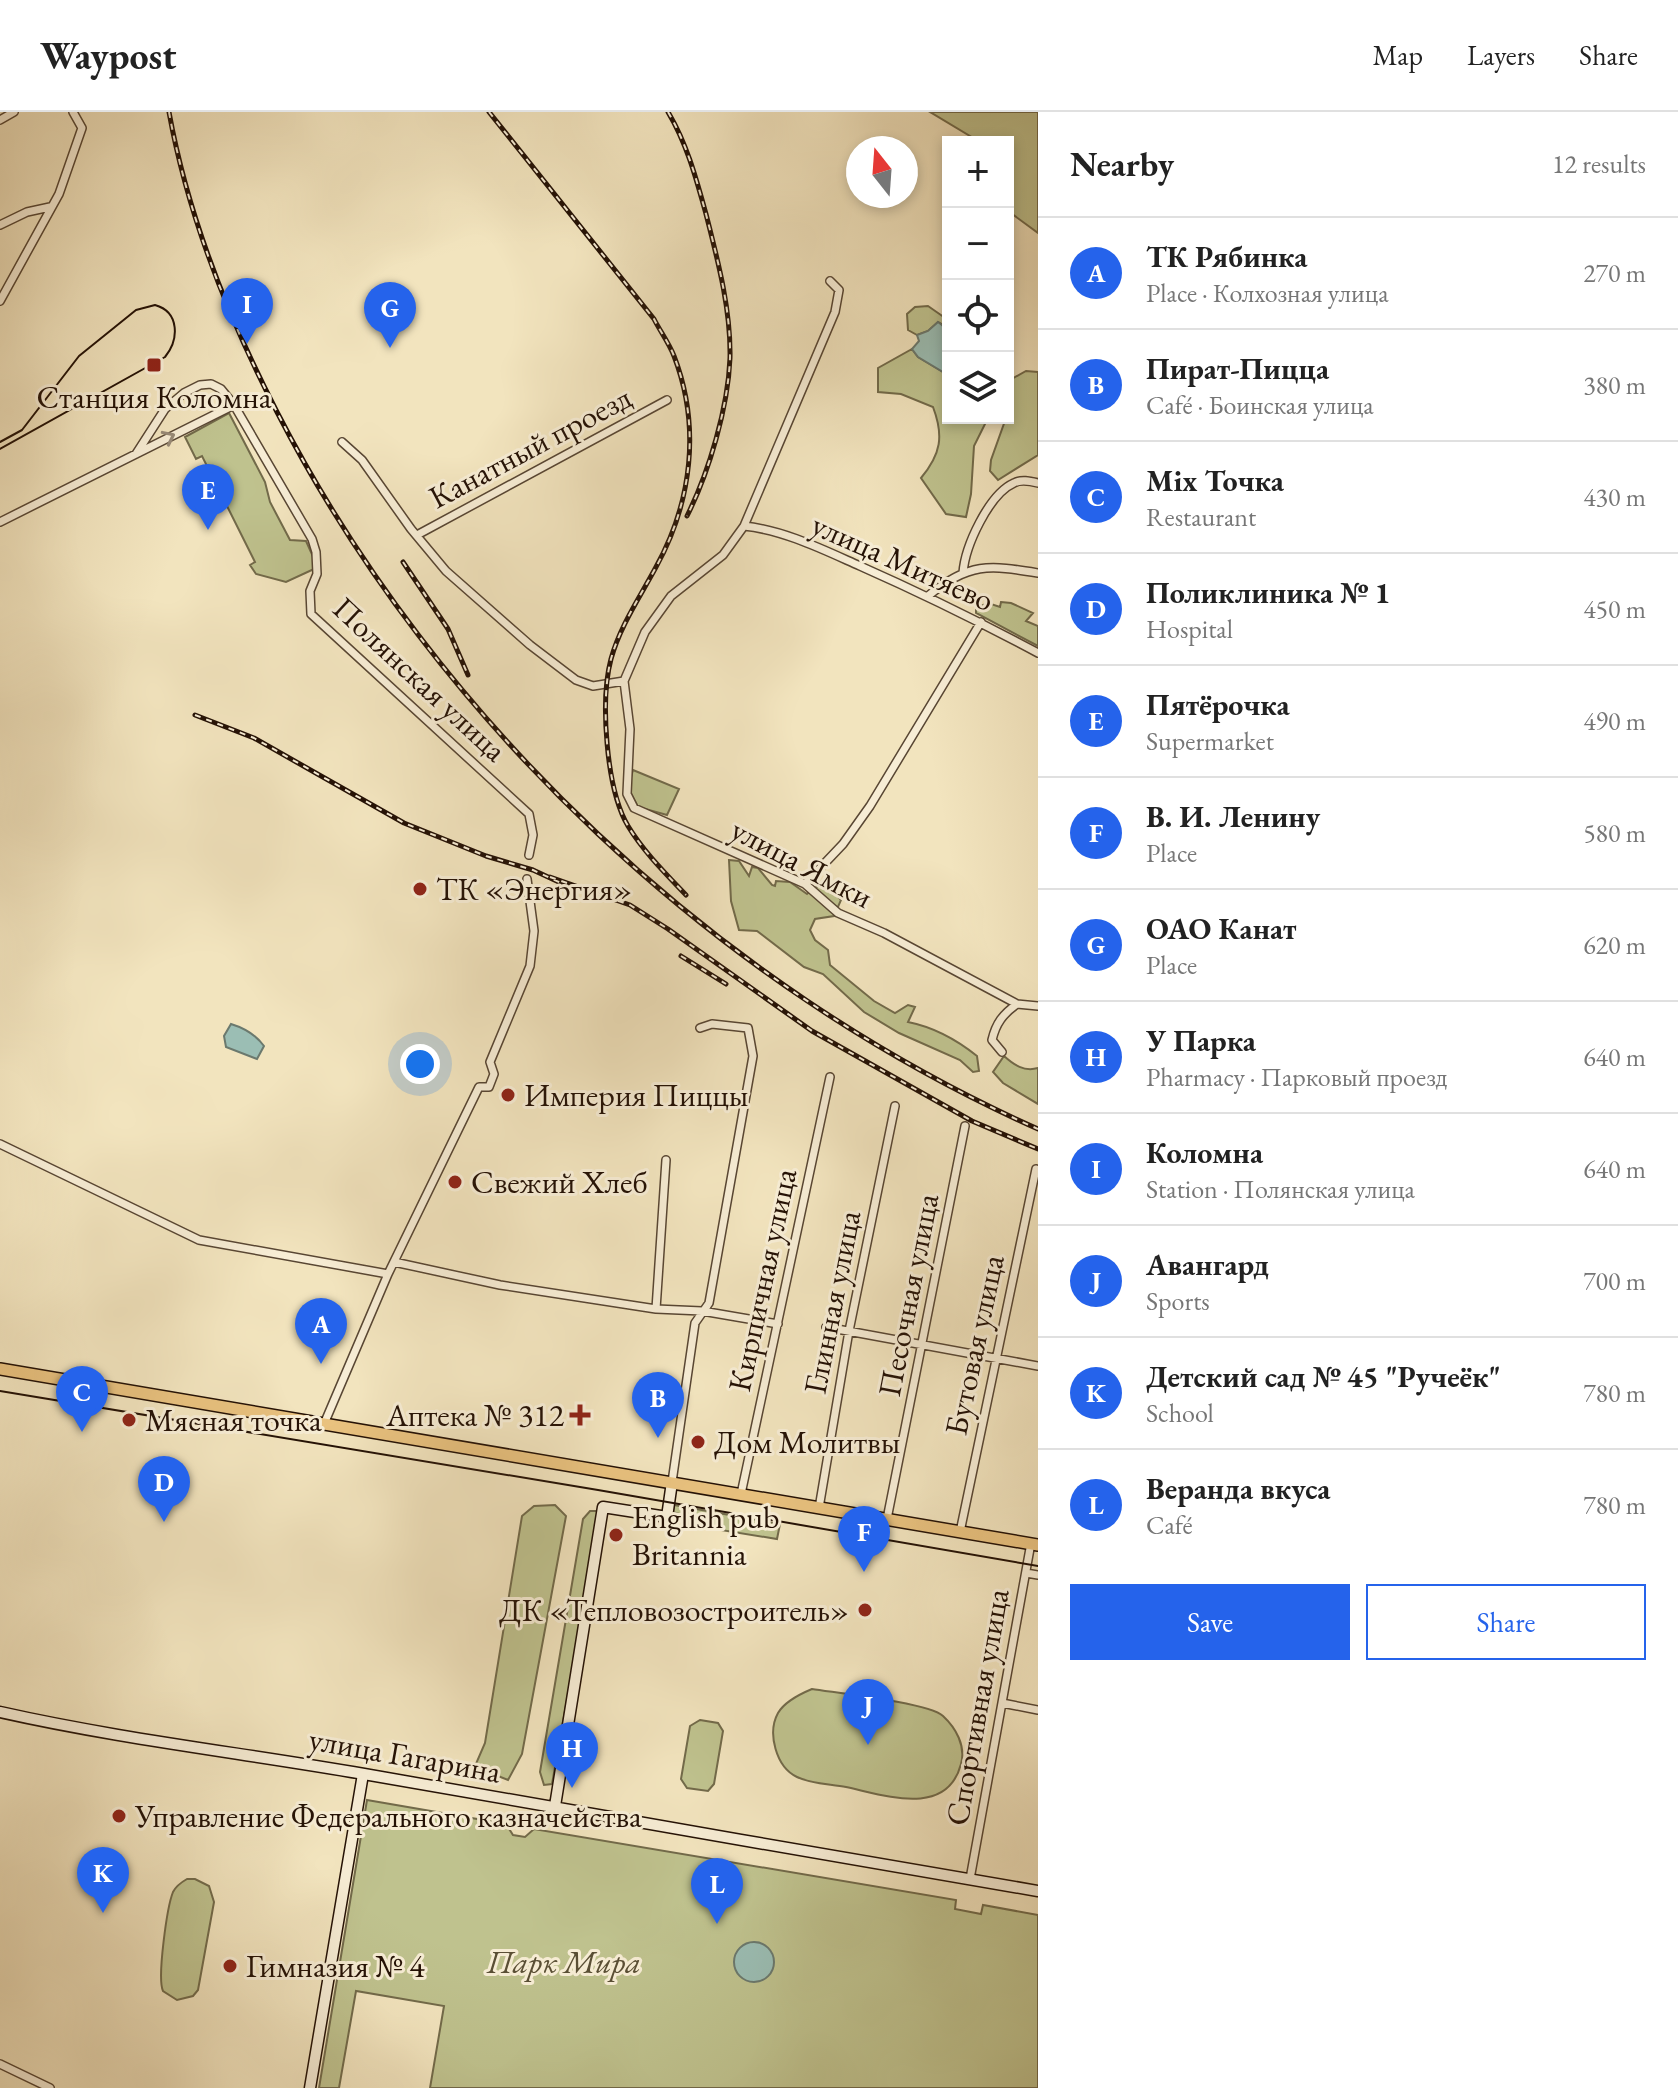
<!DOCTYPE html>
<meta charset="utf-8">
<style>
body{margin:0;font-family:"EB Garamond",serif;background:#f6f6f6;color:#222}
.controls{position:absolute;right:24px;top:24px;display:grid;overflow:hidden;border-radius:0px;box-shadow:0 4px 12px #0003}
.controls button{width:72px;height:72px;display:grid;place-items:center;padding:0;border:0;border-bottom:2px solid #e0e0e0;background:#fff;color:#222;font:40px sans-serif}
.compass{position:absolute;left:846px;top:24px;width:72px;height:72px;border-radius:50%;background:#fff;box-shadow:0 4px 12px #0003;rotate:343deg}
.you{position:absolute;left:420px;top:952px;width:28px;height:28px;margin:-20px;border:6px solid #fff;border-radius:50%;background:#1a73e8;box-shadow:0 0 0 12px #1a73e833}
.badge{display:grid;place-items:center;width:52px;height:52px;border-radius:50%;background:#2563eb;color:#fff;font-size:26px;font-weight:700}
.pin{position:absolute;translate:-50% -66px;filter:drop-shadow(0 2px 4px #0008)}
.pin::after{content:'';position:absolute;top:42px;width:28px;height:24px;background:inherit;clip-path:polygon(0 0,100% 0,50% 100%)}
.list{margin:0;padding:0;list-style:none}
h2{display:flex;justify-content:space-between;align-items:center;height:104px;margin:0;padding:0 32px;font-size:34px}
h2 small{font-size:26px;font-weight:400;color:#767676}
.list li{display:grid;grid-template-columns:52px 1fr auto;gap:24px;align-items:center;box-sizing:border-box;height:112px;padding:0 32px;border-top:2px solid #e0e0e0}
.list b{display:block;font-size:30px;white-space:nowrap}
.list p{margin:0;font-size:26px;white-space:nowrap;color:#767676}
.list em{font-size:26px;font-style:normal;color:#767676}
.actions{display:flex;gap:16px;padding:24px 32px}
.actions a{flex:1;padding:18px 0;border:2px solid #2563eb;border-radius:0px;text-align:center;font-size:28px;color:#2563eb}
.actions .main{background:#2563eb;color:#fff}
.icon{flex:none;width:44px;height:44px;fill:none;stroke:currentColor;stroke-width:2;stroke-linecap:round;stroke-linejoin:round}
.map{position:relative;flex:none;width:1038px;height:1976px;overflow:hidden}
header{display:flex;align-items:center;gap:48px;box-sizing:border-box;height:112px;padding:0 40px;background:#fff;border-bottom:2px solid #e0e0e0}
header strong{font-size:38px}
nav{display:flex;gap:44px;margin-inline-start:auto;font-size:28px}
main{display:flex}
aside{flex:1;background:#fff}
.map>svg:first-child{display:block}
</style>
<header>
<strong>Waypost</strong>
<nav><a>Map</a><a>Layers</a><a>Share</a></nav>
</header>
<main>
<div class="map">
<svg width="1038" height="1976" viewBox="0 0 1038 1976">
<rect width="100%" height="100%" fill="#f2e4be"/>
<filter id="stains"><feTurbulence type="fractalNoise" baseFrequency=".0025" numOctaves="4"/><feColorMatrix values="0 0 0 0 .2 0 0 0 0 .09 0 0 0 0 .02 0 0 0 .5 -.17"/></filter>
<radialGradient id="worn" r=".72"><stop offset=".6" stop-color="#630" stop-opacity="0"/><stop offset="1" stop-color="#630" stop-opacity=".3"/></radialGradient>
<path fill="#bfc28e" stroke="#726a4a" stroke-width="2" d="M930 0H1038V121L1008 99V68L1012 52 1008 48V30H980Z
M928 194 948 208V222L945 214 938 210 928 219 917 223 908 218 907 202 915 195Z
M912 237 918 245 948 263V306H988L974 334 971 382 966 405 946 402 921 366C941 342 944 324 933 295L901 282 878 280V256Z
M1026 259 1038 260V343L998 368 990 359 991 348 1006 306H1008V269Z
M229 301 265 370 270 390 290 428 306 429 315 449 314 457 286 470 256 462 250 453 255 450 202 344 196 347 185 325Z
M1001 490 1011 491 1033 501 1026 509 1038 514V534L976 501V496L988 491 1000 495Z
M633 658 679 677 667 703 638 695 628 676Z
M729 748 739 749 749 764 752 755 758 756 772 773 775 774 776 769 790 770 807 782 814 775 828 773 841 788 834 804 815 807 810 818 815 828 828 838 830 853 874 889 895 901 908 893 915 895 908 910C933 915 957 928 977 944L979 959 973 960 960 948 899 921 864 900 823 862 804 855 757 819 739 818 731 789Z
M1004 944C1014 953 1024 960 1038 956V992L1003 971 993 960Z
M555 1393 566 1404 522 1642 508 1668 493 1662 476 1659 475 1654 485 1631 522 1404 534 1394Z
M674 1393 780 1412 777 1427 684 1412 685 1404 673 1400Z
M590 1399H597L600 1402 552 1672 544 1673 540 1660 583 1407Z
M812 1577C837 1581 929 1591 943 1604 956 1616 966 1634 961 1652 947 1706 884 1683 846 1675 831 1672 811 1672 797 1665 776 1655 767 1621 778 1601 785 1589 800 1582 812 1577Z
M700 1608 718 1611 723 1619 714 1672 708 1679 687 1676 681 1667 690 1614Z
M367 1688 506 1712 513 1723 525 1725 534 1717 956 1788 955 1797 981 1802 983 1793 1038 1803V1976H430L444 1894 356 1879 339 1976H319Z
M187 1767H195L209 1774 214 1790 198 1878 193 1884 177 1888 163 1879C157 1866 167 1795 173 1780 176 1774 180 1771 187 1767Z"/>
<path fill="#9bbeb4" stroke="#6b796e" stroke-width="2" d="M938 210C954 220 948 245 948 263L918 245 912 237 919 229 917 223 928 219Z
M231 912C244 916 256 923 264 934L257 947 226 935 224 924Z
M734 1850a20 20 0 1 1 40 0a20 20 0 1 1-40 0Z"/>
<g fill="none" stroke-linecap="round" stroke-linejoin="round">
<defs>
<path id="street" d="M0 8 14 0
M0 113 27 100 50 95
M0 189 59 82 82 16 73 0
M342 330 362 348 411 417 446 459 530 533 576 568 593 574 624 569
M136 342 165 297 184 281 200 273 211 272 221 277 234 293 312 427 316 440 317 462 310 479 311 502 529 702 533 723 529 743
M0 410 234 293
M744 414 835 200 839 178 830 169
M417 423 667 288
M963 461C965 434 989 382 1014 371 1021 367 1030 369 1038 371
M928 484C969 450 989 453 1038 461
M624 569 630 617 627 682 634 696 805 772 838 801 884 821 1017 892 1038 894
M624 569 645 520 671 484 723 443 744 414C784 418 824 438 860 454 921 481 980 510 1038 541
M805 772 843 732 870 694 981 510
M1002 940 992 928C996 911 1003 902 1017 892
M0 1032 199 1128 388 1162
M394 1150 500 1173 656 1197 702 1199 778 1212
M656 1197 666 1048
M826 1215 1038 1254
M324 1312 388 1162 479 975H489L494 962 490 950 530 854 534 819 527 767
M672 1370 695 1211 709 1191 753 944 748 916 712 912 700 916
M741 1382 830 965
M819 1396 849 1219 895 994
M887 1407 965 1014
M960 1420 1036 1057
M1026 1461 1038 1463
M1002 1591 1038 1598
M970 1767 1031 1431
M0 1952 50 1976"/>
<path id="secondary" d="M0 1600C120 1627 243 1641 364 1662 589 1701 813 1741 1038 1779
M555 1694 603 1395 667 1405 672 1370
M310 1976 363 1662"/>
<path id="primary" d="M0 1257 1038 1433"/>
</defs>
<use href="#street" stroke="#584633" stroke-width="10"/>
<use href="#secondary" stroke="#241105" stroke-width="13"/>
<use href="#primary" stroke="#241105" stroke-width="14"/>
<use href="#street" stroke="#f7edd5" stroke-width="7"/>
<use href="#secondary" stroke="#f7edd5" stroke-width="10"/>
<use href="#primary" stroke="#e9c27f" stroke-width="11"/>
<path stroke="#241105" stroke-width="2" d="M0 330 22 318 79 244 136 198 155 193C180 200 179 228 165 245L0 337
M0 1279 598 1378 1038 1454"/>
<defs>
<path id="rail" d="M169 0C188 105 228 205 277 300 437 611 719 875 1038 1017
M489 0 654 207C660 219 669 231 674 244 701 314 692 390 656 455 640 485 620 514 611 547 600 588 606 677 628 714 643 739 666 762 686 783
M668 0C687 32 696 66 706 102 718 149 731 198 730 246 728 296 709 360 687 404
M403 450 448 517 468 563
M195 603 254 626 404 711 486 744 533 758 561 771
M550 765 630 793 668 817 812 919 972 1009 1038 1037
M681 844 726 872"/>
</defs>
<use href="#rail" stroke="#241105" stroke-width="5"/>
<use href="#rail" stroke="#f7edd5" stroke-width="2" stroke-dasharray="6" stroke-linecap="butt"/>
</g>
<defs><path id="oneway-chevron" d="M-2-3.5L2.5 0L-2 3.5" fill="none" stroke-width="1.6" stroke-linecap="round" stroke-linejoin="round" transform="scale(2)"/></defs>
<use stroke="#988a77" href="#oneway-chevron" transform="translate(169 325) rotate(-26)"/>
<g fill="#8f2418" stroke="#f7edd5" stroke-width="3">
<rect x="146" y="245" width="16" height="16" rx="4"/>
<circle cx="420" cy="777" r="8"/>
<circle cx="508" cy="983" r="8"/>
<circle cx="455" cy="1070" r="8"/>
<path d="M576 1291h8v8h8v8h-8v8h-8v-8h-8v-8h8z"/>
<circle cx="129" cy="1308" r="8"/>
<circle cx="698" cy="1330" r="8"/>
<circle cx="616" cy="1423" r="8"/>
<circle cx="865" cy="1498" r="8"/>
<circle cx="119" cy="1704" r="8"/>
<circle cx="230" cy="1854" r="8"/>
</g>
<g text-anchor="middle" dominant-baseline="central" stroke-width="6" stroke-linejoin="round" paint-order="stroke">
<g font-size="32" fill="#241105" stroke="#f7edd5" text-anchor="start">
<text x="154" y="285" text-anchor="middle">Станция Коломна</text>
<text x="436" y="777">ТК «Энергия»</text>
<text x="524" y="983">Империя Пиццы</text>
<text x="471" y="1070">Свежий Хлеб</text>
<text x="564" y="1303" text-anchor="end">Аптека № 312</text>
<text x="145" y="1308">Мясная точка</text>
<text x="714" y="1330">Дом Молитвы</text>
<text x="632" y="1405">English pub<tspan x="632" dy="37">Britannia</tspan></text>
<text x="849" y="1498" text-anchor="end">ДК «Тепловозостроитель»</text>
<text x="135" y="1704">Управление Федерального казначейства</text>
<text x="246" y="1854">Гимназия № 4</text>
</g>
<g font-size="32" fill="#241105" stroke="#f7edd5">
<text transform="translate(530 335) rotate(-28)">Канатный проезд</text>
<text transform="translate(903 450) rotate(24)">улица Митяево</text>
<text transform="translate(420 567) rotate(43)">Полянская улица</text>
<text transform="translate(802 751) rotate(28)">улица Ямки</text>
<text transform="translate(762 1168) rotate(-78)">Кирпичная улица</text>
<text transform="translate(908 1183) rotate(-79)">Песочная улица</text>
<text transform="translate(832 1190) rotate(-79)">Глинная улица</text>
<text transform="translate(974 1233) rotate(-78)">Бутовая улица</text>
<text transform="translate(977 1595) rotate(-80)">Спортивная улица</text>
<text transform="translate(405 1643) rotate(10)">улица Гагарина</text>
</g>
<g font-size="32" font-style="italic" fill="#5a4f35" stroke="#f7edd5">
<text x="564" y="1850">Парк Мира</text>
</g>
</g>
<rect width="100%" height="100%" filter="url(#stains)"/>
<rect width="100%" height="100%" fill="url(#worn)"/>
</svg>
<div class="controls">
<button>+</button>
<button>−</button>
<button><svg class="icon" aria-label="locate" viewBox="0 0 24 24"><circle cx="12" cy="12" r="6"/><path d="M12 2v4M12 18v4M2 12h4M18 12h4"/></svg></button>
<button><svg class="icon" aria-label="layers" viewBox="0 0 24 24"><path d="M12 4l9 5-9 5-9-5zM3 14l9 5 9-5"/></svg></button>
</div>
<svg class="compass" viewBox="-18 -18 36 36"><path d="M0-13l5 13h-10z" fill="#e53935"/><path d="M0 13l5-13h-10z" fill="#767676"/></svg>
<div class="you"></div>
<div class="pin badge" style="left:321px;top:1252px">A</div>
<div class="pin badge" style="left:658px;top:1326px">B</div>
<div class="pin badge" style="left:82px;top:1320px">C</div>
<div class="pin badge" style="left:164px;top:1410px">D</div>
<div class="pin badge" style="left:208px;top:418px">E</div>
<div class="pin badge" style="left:864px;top:1460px">F</div>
<div class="pin badge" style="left:390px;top:236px">G</div>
<div class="pin badge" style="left:572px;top:1676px">H</div>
<div class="pin badge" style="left:247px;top:232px">I</div>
<div class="pin badge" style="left:868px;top:1633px">J</div>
<div class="pin badge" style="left:103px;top:1801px">K</div>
<div class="pin badge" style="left:717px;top:1812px">L</div>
</div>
<aside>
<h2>Nearby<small>12 results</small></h2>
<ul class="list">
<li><span class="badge">A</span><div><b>ТК Рябинка</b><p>Place · Колхозная улица</p></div><em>270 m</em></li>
<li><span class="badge">B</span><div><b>Пират-Пицца</b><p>Café · Боинская улица</p></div><em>380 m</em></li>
<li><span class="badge">C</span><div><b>Mix Точка</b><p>Restaurant</p></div><em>430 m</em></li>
<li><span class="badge">D</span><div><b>Поликлиника № 1</b><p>Hospital</p></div><em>450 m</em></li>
<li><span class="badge">E</span><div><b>Пятёрочка</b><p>Supermarket</p></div><em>490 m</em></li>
<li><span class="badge">F</span><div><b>В. И. Ленину</b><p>Place</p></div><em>580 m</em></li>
<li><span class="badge">G</span><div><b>ОАО Канат</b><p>Place</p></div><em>620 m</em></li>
<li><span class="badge">H</span><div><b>У Парка</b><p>Pharmacy · Парковый проезд</p></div><em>640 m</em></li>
<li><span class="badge">I</span><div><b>Коломна</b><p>Station · Полянская улица</p></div><em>640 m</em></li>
<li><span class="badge">J</span><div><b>Авангард</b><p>Sports</p></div><em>700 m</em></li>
<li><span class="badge">K</span><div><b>Детский сад № 45 &quot;Ручеёк&quot;</b><p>School</p></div><em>780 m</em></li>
<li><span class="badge">L</span><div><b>Веранда вкуса</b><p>Café</p></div><em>780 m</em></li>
</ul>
<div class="actions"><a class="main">Save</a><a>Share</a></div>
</aside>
</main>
